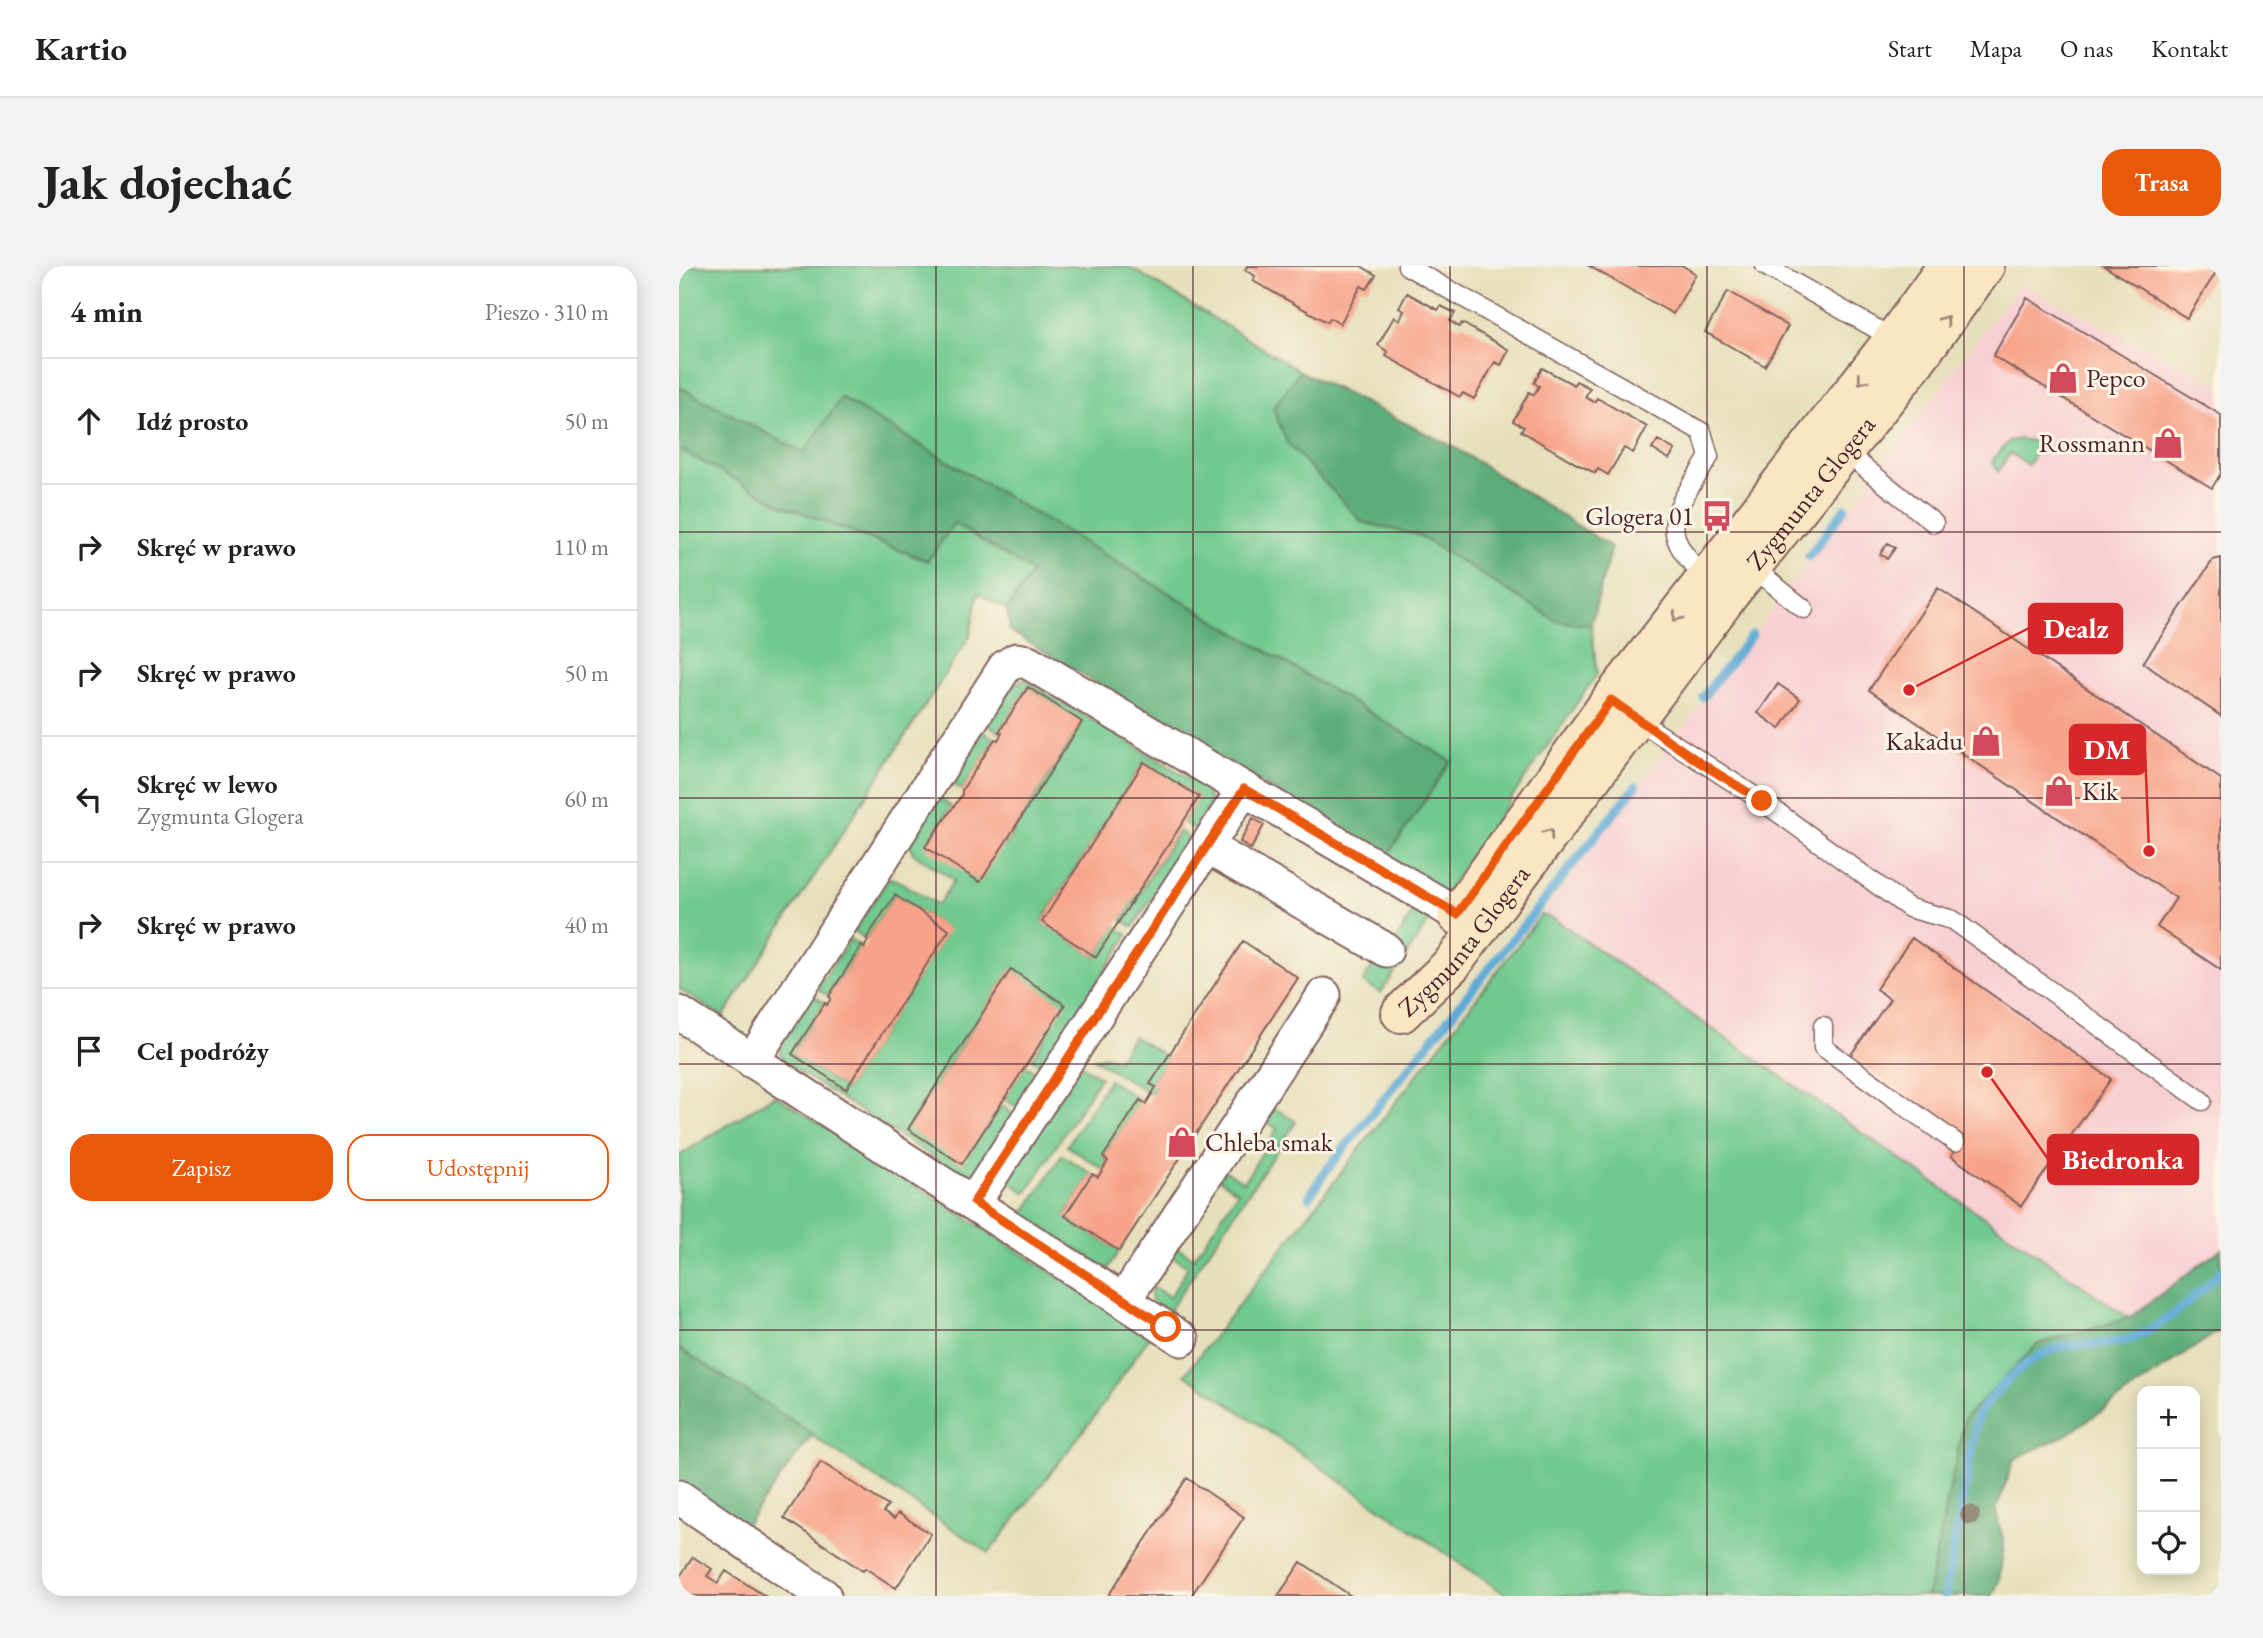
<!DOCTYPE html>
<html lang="pl">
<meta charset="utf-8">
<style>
body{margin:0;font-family:"EB Garamond",serif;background:#f2f2f2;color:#222}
.controls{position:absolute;right:21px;bottom:21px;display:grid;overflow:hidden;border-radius:14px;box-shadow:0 4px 18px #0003}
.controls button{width:63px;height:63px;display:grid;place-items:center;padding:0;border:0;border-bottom:2px solid #e0e0e0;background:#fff;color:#222;font:35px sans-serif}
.stop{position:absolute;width:21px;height:21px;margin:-16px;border:5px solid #ea580c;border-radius:50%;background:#fff}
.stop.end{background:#ea580c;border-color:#fff;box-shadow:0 2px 7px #0008}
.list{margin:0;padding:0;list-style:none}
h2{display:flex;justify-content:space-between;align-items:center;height:91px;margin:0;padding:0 28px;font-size:30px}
h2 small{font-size:23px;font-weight:400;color:#767676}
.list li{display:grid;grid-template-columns:46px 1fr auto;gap:21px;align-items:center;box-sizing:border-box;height:126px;padding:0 28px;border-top:2px solid #e0e0e0}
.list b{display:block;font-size:26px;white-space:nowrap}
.list p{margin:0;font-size:23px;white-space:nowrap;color:#767676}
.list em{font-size:23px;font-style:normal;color:#767676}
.actions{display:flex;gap:14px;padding:21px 28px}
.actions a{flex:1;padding:16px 0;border:2px solid #ea580c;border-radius:21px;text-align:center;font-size:24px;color:#ea580c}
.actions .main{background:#ea580c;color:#fff}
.icon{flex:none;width:38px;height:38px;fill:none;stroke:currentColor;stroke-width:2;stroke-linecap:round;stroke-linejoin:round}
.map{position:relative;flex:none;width:1542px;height:1330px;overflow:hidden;border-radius:21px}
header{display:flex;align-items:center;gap:42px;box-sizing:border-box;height:98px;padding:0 35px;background:#fff;border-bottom:2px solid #e0e0e0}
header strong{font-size:33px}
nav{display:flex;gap:38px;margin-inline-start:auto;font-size:24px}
.intro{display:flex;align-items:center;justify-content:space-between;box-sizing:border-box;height:168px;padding:0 42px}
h1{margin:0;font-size:49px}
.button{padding:18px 32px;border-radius:21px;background:#ea580c;color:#fff;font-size:24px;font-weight:700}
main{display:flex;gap:42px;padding:0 42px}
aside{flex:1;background:#fff;border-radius:21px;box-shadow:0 4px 18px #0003}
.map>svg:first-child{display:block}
</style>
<header>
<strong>Kartio</strong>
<nav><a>Start</a><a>Mapa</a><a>O nas</a><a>Kontakt</a></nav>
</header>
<div class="intro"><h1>Jak dojechać</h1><a class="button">Trasa</a></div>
<main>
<aside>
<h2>4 min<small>Pieszo · 310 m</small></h2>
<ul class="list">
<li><svg class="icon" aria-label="ahead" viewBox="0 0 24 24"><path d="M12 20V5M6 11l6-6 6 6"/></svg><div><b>Idź prosto</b></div><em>50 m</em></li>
<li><svg class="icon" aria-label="right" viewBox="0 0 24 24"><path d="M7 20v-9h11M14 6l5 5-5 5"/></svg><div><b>Skręć w prawo</b></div><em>110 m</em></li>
<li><svg class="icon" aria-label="right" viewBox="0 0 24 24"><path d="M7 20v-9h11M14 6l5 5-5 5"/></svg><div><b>Skręć w prawo</b></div><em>50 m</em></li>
<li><svg class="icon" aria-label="left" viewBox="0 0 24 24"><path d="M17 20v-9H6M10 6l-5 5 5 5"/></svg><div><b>Skręć w lewo</b><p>Zygmunta Glogera</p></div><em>60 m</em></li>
<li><svg class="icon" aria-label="right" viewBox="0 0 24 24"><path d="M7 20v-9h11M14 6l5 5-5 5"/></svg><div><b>Skręć w prawo</b></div><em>40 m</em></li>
<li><svg class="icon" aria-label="arrive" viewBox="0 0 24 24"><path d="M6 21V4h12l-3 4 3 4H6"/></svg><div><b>Cel podróży</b></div></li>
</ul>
<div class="actions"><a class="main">Zapisz</a><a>Udostępnij</a></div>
</aside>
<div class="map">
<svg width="1542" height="1330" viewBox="0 0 1542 1330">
<rect width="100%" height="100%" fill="#fcf5e5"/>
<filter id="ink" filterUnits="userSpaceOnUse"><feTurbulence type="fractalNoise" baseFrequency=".0143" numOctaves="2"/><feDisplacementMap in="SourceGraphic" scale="14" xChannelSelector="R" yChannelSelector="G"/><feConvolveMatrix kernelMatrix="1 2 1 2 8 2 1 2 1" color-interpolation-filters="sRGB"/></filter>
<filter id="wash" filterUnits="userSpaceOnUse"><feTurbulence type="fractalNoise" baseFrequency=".00686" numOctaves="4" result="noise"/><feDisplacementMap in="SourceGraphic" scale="28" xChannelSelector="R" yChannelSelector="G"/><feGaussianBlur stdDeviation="1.57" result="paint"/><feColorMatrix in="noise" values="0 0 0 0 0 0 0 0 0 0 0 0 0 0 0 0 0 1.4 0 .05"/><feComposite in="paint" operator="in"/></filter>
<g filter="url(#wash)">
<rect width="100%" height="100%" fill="#e6dfbb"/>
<path fill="#f7cfd3" d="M1341 18 1542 119V983L1450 1052 875 653 862 649Z"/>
<path fill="#70c98e" stroke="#5d745c" stroke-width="2" d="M0 0H449L621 105 594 142 683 256 739 269 878 355 912 359 918 408 766 628 707 592 772 495 163 132 125 187 0 121Z
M1341 173 1362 177 1349 199 1331 187 1319 206 1313 195 1330 175Z
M0 183 103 239 248 295 274 257 353 306 328 344 299 327 291 370 44 751 0 723Z
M345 413 526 522 532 537 517 564 504 556 519 531 465 496 363 655 417 691 436 660 449 669 364 801 353 793 366 772 332 704 229 862 309 860 322 840 334 848 293 909 285 911 105 796 100 784 133 729 146 737 113 788 167 823 269 664 216 629 187 673 175 665 210 612 218 614 259 639 275 614 234 587 231 577 260 532 272 540 247 581 327 578 403 457 349 421 320 466 308 458 334 419Z
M304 465 316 473 283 524 271 517Z
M500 565 511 573 454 661 443 654Z
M739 637 752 652 702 727 684 716 697 693 716 676Z
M862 649 875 653 1450 1052 1359 1078 1286 1152 1248 1330H829L506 1108Z
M171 673 182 680 150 730 138 723Z
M454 770 489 792 471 817 477 821 472 828 415 793 427 790 438 795Z
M346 799 359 808 338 841 325 833Z
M402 799 421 811 347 927 328 914Z
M430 814 461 834 424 891 429 895 424 903 388 880Z
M96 829 471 1070 418 1147 310 1287 0 1082V890Z
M589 838 617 856 490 1045 472 1034V1020L491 1031 509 1001 491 989 496 980 515 992 559 926 540 913 546 904 565 916 598 863 580 851Z
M383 889 413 908 386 950 440 985 429 1003 344 949Z"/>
<path fill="#5cad79" stroke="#536652" stroke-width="2" d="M621 105 775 181 932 281 912 359 878 355 739 269 683 256 608 177 594 142Z
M0 121 125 187 162 132 772 495 707 592 331 365 328 344 353 306 275 257 249 295 103 239 0 183Z
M1542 983V1063L1389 1168 1335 1193 1317 1245 1325 1278 1320 1315 1313 1330H1248L1286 1152 1359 1078 1450 1052Z
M0 1082 134 1168 65 1261 0 1217Z"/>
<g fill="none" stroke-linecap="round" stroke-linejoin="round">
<path stroke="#5ca9d5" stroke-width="9" d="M1130 290 1166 242
M1024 431 1073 369
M630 931 646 906 957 520
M1266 1330 1299 1148C1322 1118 1353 1084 1393 1079 1415 1077 1435 1080 1457 1071 1488 1057 1518 1030 1542 1005"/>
</g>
<g id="blocks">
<path fill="#f7a289" d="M568 0H682L697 9 688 23 682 20 661 58 651 52 648 56 574 15 576 10 566 4Z
M910 0H1004L1017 8 994 48Z
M1425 0H1541L1508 52Z
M1049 25 1109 60 1086 100 1026 66Z
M728 27 759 44 762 40 776 47 771 55 780 61 783 57 830 84 822 99 816 96 795 133 784 127 781 131 707 90 709 86 699 79 715 51 721 54 725 45 720 42Z
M1348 32 1542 149V207L1533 222 1314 90Z
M863 102 895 119 897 115 911 122 906 131 915 136 918 132 968 161 954 187 945 182 929 209 919 203 916 207 898 198 842 165 845 161 834 155 850 126 855 129 860 120 855 117Z
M979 174 996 184 990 193 973 183Z
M1209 277 1216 282 1208 293 1201 288Z
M1542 292V450L1464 397 1534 294Z
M1259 322 1542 513V704L1478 661 1497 632 1190 424Z
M1099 418 1121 433 1101 463 1079 447Z
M349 421 403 456 301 616 246 581 283 529V524L316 473 319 474 323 467 320 466Z
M465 496 520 531 417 691 363 656Z
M574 552 585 559 572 583 561 576Z
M216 629 270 664 167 823 113 788 146 737 148 739 152 732 150 730 182 680 185 682 189 675 187 673Z
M1233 672 1432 813 1342 940 1272 890 1285 871 1171 790 1211 733 1197 723Z
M564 675 619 712 440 985 386 950 413 908 419 911 429 895 424 891 461 834 467 838 477 821 471 818Z
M332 703 386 739 283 898 229 863Z
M142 1196 209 1240 204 1246 215 1253 219 1247 252 1268 217 1322 186 1302 184 1305 105 1252Z
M508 1212 565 1251 512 1330H429Z
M14 1291 33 1303 28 1310 39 1317 47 1305 86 1330H0V1312Z
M622 1296 672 1330H599Z"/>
</g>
</g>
<g filter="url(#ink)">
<use href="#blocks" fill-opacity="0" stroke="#81625d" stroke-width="2"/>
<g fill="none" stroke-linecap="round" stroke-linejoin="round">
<defs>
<path id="lane" d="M728 0 1023 166 1030 191C996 246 973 264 1030 314
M1086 0 1217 74
M1161 182 1255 257
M1071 299 1125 343
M954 451 1083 535 1230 642 1274 654 1523 835
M1144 760V781L1276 876"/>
<path id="street" d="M528 581 707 684
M0 747 503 1073
M73 795 326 401 337 394 349 396 778 648
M295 936 565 523
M445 1034 645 729
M0 1231 145 1330"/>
<g id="secondary">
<path d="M778 649 932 434 1215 73 1268 0"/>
<path id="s1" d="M722 747 773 698 1049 330 1229 105 1306 0"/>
</g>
</defs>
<use href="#lane" stroke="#81625d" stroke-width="21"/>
<use href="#street" stroke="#81625d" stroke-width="37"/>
<use href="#secondary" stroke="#81625d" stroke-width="42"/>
<use href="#lane" stroke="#fff" stroke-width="18"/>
<use href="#street" stroke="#fff" stroke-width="33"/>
<use href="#secondary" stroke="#fbe6c4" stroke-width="38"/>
</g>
<circle fill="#96917c" cx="1291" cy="1249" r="10"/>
<defs><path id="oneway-chevron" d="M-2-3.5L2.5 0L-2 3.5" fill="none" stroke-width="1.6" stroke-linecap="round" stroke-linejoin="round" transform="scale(1.75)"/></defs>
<g stroke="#a28278">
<use href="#oneway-chevron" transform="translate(1266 54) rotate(-54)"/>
<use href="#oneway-chevron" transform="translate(1183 114) rotate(128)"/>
<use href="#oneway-chevron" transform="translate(998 351) rotate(128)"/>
<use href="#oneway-chevron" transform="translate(870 567) rotate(-53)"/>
</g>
</g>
<g fill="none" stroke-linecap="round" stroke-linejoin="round" filter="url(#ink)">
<path stroke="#ea580c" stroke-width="9" d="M487 1061 295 936 565 523 778 648 932 434 1020 496 1083 535"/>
</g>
<path fill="none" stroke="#4a1f2b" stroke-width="2" stroke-opacity="0.55" d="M257 0V1330M514 0V1330M771 0V1330M1028 0V1330M1285 0V1330M0 266H1542M0 532H1542M0 798H1542M0 1064H1542"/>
<defs>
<symbol id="shop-bare" viewBox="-9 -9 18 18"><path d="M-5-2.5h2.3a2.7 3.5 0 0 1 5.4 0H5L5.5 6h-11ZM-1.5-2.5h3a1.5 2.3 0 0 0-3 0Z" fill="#d1495b" stroke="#fcf5e5" stroke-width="2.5" paint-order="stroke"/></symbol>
<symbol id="bus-bare" viewBox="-9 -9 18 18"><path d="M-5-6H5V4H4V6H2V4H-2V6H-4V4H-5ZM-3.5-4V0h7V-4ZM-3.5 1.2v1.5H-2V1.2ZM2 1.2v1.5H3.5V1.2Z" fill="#d1495b" stroke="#fcf5e5" stroke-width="2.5" paint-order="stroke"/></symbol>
</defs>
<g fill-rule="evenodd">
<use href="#shop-bare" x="1362" y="90" width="44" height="44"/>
<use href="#shop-bare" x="1467" y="155" width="44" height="44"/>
<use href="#bus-bare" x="1016" y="228" width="44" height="44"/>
<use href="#shop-bare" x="1285" y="453" width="44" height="44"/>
<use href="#shop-bare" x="1358" y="503" width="44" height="44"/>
<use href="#shop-bare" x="481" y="854" width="44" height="44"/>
</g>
<g text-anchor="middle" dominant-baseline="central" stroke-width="6" stroke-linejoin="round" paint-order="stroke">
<g font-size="26" fill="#4a1f2b" stroke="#fcf5e5" text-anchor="start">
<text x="1407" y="112">Pepco</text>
<text x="1466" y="177" text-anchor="end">Rossmann</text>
<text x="1015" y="250" text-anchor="end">Glogera 01</text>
<text x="1284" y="475" text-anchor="end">Kakadu</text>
<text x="1403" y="525">Kik</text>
<text x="526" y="876">Chleba smak</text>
</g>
<g font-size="26" fill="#4a1f2b" stroke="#fcf5e5">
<text stroke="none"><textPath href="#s1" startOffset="663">Zygmunta Glogera</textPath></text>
<text stroke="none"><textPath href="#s1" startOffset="96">Zygmunta Glogera</textPath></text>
</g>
</g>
<path fill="none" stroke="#d62828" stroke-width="2.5" d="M1230 424L1350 362M1470 585L1466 484M1308 806L1369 893"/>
<g fill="#d62828" stroke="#fcf5e5" stroke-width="2.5">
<circle cx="1230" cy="424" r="7"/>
<circle cx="1470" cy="585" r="7"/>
<circle cx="1308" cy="806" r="7"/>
</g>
<g fill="#d62828" stroke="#d62828" stroke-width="2.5">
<rect x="1350" y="338" width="93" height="49" rx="7"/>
<rect x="1391" y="459" width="75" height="49" rx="7"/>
<rect x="1369" y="869" width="150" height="49" rx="7"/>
</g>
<g font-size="28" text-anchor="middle" font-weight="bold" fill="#fff">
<text x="1397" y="372">Dealz</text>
<text x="1428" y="493">DM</text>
<text x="1444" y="903">Biedronka</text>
</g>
</svg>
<div class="controls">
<button>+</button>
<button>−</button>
<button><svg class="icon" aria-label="locate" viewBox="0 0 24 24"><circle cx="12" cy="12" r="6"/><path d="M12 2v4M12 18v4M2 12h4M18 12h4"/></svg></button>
</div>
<div class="stop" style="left:487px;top:1061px"></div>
<div class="stop end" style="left:1083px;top:535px"></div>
</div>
</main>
